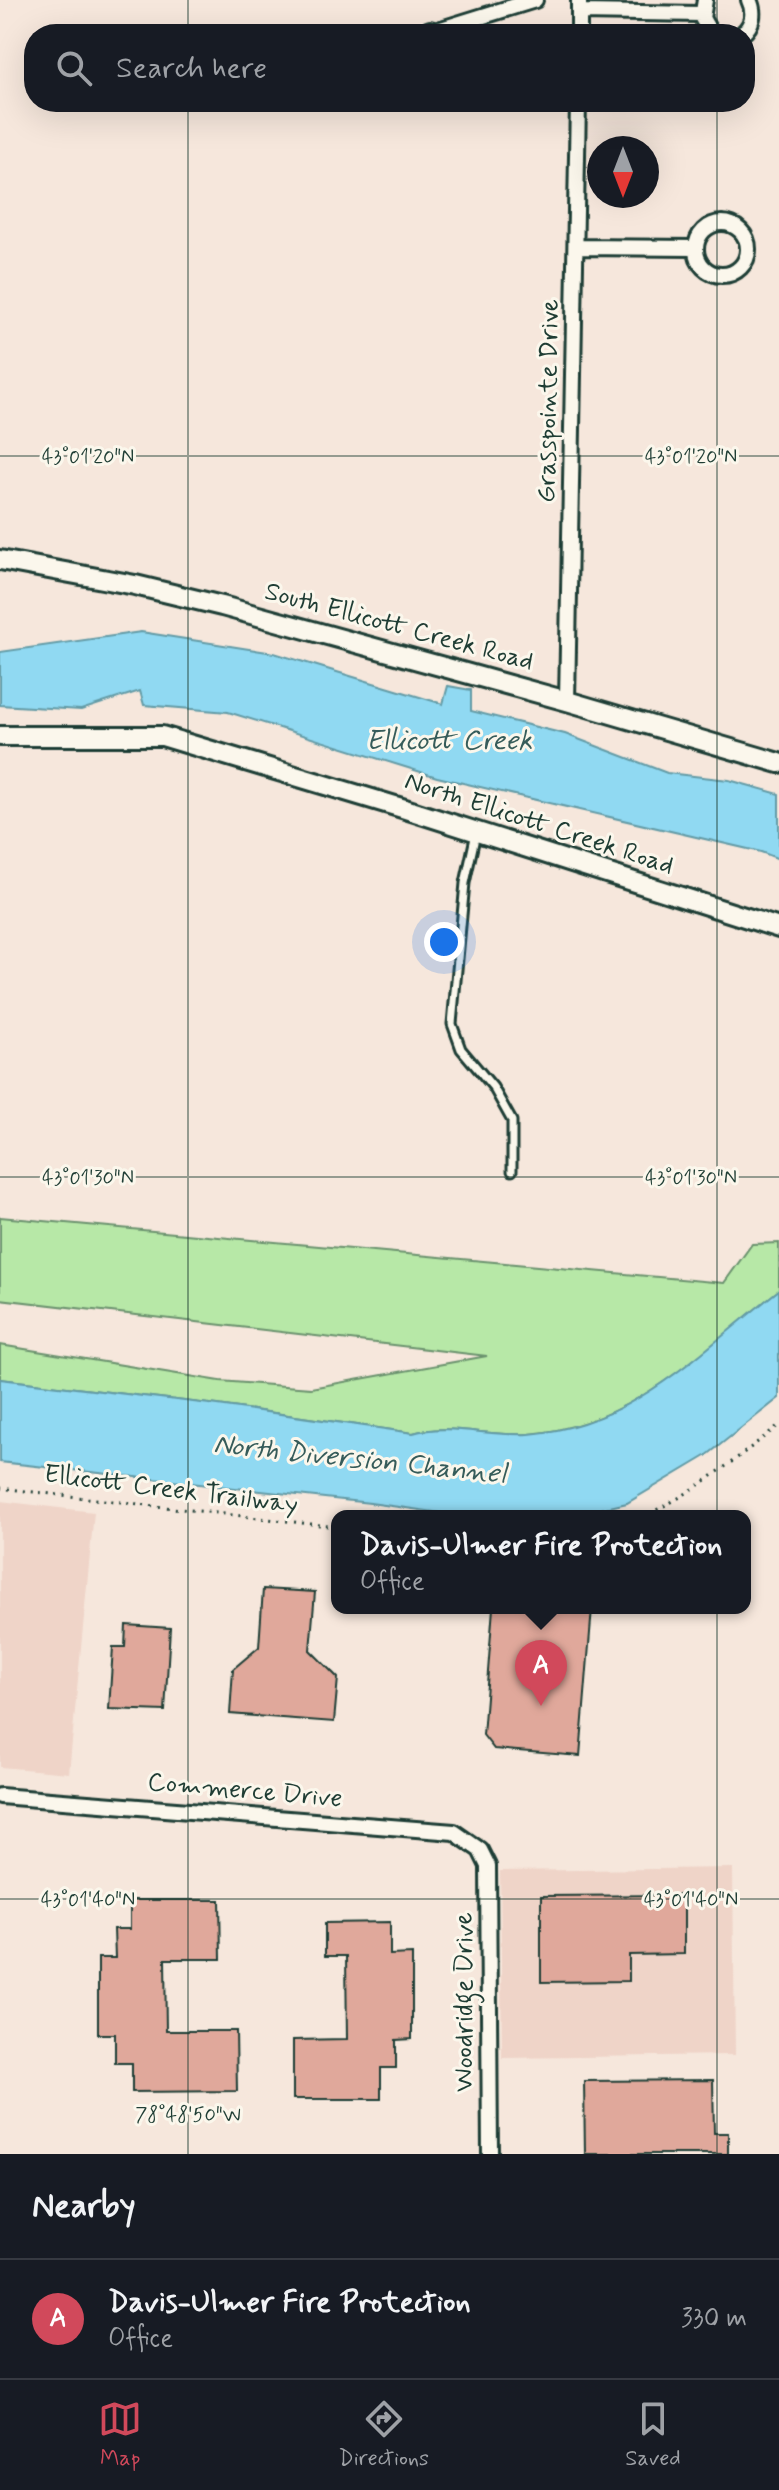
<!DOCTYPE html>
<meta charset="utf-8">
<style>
body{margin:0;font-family:Mynerve,sans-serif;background:#242831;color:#f1f3f6}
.compass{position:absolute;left:587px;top:136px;width:72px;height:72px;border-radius:50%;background:#171b24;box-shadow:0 8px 32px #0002;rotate:180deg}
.you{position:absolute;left:444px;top:942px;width:28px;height:28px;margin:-20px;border:6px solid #fff;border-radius:50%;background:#1a73e8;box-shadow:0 0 0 12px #1a73e833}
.badge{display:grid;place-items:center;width:52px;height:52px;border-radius:50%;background:#d1495b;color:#fff;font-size:26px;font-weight:700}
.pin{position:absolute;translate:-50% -66px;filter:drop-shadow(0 2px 4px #0008)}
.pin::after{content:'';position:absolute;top:42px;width:28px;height:24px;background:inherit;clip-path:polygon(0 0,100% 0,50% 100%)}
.popup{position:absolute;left:331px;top:1510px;width:420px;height:104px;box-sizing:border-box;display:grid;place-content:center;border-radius:16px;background:#171b24;filter:drop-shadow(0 2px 6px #0005);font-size:26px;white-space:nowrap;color:#9ea1a6}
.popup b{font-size:30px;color:#f1f3f6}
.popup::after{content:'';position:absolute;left:50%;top:100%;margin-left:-16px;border:16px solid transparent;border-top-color:#171b24}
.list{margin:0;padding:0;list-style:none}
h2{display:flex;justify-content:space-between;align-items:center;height:104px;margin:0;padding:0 32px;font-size:34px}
h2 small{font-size:26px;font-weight:400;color:#9ea1a6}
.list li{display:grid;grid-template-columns:52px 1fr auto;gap:24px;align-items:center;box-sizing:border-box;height:120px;padding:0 32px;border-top:2px solid #363941}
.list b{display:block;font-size:30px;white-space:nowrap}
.list p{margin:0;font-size:26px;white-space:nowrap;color:#9ea1a6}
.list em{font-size:26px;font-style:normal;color:#9ea1a6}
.icon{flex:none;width:44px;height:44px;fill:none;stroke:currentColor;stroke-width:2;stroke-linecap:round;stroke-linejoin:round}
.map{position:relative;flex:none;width:779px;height:2154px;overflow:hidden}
.search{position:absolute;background:#171b24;box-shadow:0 8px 32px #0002;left:24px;right:24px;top:24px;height:88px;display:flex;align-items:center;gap:20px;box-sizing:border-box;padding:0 28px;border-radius:32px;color:#9ea1a6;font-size:30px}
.sheet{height:224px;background:#171b24}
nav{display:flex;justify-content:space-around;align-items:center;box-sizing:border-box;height:112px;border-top:2px solid #363941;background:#171b24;font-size:22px;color:#9ea1a6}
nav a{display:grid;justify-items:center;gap:4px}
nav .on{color:#d1495b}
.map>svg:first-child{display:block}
</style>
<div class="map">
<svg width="779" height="2154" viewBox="0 0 779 2154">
<rect width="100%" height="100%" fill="#f6e7dc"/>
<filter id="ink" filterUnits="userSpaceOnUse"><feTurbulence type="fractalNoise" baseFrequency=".0125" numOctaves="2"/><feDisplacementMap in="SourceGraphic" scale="16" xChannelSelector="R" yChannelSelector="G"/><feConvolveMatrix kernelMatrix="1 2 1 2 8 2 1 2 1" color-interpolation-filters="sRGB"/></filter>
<g filter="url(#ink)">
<path fill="#efd4c8" d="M0 1501 94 1512 69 1773 0 1767Z
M733 1868 735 2055 502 2058 500 1871Z"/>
<path fill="#b7e8a7" stroke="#6b926e" stroke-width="2" d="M0 1217 724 1283 752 1244 779 1243V1290C702 1351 633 1426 529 1434 491 1437 449 1423 413 1433L218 1405 0 1379V1345L220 1381 311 1388 487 1356 0 1299Z"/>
<path fill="#90d9f2" stroke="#639ba6" stroke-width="2" d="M141 632 274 653 443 704 448 686 471 690V711L565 734 667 773 729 780 779 794V859L761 852 437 777 228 712 144 705 140 691 81 710 0 705V652Z
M779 1290V1398L706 1456 627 1503 571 1516H463L370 1503 0 1462V1379L218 1405 413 1433C449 1423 491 1437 529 1434 634 1426 701 1350 779 1290Z"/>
<path fill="#e0a89b" stroke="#1f3d34" stroke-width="2" d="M263 1589 315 1592 310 1650 338 1678 334 1722 230 1714 233 1669 259 1647Z
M493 1608H592L580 1756 494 1749 483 1735Z
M126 1625 170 1628 165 1711 109 1709 113 1647H125Z
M684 1895V1954L629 1955V1981L541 1982V1896Z
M130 1900H220L221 1959H165L166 2031H236L237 2091 132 2092V2063H115V2034H98V1958H115L114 1929H130Z
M390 1922V1955L412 1954V2039L396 2040V2068H381V2099H293V2040L347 2039 346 1956H325V1923Z
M713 2080 714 2133H728V2154H585L584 2081Z"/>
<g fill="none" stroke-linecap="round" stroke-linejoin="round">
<defs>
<path id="service" d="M476 833 465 883 452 1024 461 1049 493 1087 512 1121V1171"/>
<path id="minor" d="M579 0V34
M705 0 702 18 711 34
M580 12 701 14
M438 30 535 0
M417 34 430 29 446 34
M742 34C753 25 755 12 749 0
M696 249a26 26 0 1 1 52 0a26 26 0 1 1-52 0Z
M576 247 696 248
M567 701 578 102
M0 1796 454 1832 480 1850 488 1866 490 2154"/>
<path id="tertiary" d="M0 560 135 585 222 606 567 701 779 763
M0 736H162L402 808 779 928"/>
</defs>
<use href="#service" stroke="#1f3d34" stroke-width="13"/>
<use href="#minor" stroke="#1f3d34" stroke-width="20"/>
<use href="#tertiary" stroke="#1f3d34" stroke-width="24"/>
<path stroke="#1f3d34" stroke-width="3" stroke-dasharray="2 6" stroke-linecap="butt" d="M0 1488 337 1527
M642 1516C685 1500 743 1454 779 1425"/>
<use href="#service" stroke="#fbf7ec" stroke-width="7"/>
<use href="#minor" stroke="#fbf7ec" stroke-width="14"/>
<use href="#tertiary" stroke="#fbf7ec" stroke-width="18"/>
</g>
</g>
<path fill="none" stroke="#1f3d34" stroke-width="2" stroke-opacity="0.45" d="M188 0V34M717 0V34M188 102V2154M717 102V2154M0 456H779M0 1177H779M0 1899H779"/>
<g text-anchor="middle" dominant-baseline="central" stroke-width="6" stroke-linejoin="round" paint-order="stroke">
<g font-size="26" fill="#1f3d34" stroke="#fbf7ec">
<text transform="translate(549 401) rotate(-89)">Grasspointe Drive</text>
<text transform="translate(399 627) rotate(15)">South Ellicott Creek Road</text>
<text transform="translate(539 824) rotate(18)">North Ellicott Creek Road</text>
<text transform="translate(171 1490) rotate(7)">Ellicott Creek Trailway</text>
<text transform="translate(245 1791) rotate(5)">Commerce Drive</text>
<text transform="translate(465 2002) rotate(-90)">Woodridge Drive</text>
</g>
<g font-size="28" font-style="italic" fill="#365c5a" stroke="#fbf7ec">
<text x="449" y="741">Ellicott Creek</text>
<text transform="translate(360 1460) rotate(6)">North Diversion Channel</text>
</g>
</g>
<g font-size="20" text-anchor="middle" fill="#1f3d34" stroke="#fbf7ec" stroke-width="6" stroke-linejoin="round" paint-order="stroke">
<text x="691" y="463">43°01'20"N</text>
<text x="88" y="463">43°01'20"N</text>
<text x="691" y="1184">43°01'30"N</text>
<text x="88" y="1184">43°01'30"N</text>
<text x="691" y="1906">43°01'40"N</text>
<text x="88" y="1906">43°01'40"N</text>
<text x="188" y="2121">78°48'50"W</text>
</g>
</svg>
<svg class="compass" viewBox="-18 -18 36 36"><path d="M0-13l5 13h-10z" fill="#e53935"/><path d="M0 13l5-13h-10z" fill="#9ea1a6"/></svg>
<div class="you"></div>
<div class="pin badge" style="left:541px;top:1706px">A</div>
<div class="popup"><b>Davis-Ulmer Fire Protection</b>Office</div>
<div class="search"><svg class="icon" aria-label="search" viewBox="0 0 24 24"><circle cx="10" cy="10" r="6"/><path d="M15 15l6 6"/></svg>Search here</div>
</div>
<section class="sheet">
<h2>Nearby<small></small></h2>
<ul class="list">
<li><span class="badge">A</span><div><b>Davis-Ulmer Fire Protection</b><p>Office</p></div><em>330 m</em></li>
</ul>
</section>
<nav>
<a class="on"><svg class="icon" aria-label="map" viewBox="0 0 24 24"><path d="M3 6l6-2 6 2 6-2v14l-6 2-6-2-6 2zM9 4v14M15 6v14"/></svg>Map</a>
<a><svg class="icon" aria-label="directions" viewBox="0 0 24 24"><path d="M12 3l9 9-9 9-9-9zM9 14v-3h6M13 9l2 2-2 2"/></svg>Directions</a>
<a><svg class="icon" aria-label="saved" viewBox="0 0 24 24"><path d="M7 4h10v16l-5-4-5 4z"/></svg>Saved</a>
</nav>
